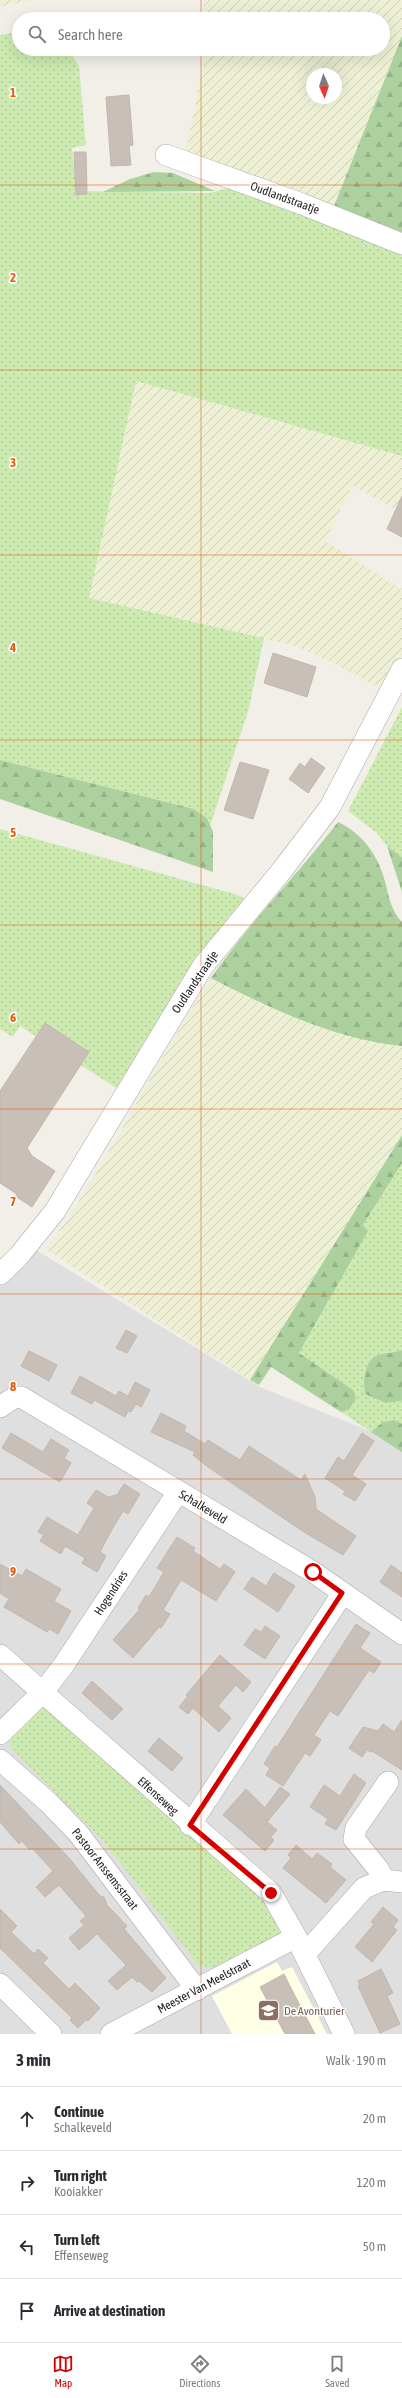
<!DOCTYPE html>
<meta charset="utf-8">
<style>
body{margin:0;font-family:"Asap Condensed",sans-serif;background:#f2f2f3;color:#2b2b33}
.compass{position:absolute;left:306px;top:68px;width:36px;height:36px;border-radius:50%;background:#fff;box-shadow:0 4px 16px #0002;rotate:177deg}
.stop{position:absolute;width:12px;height:12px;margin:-9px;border:3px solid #d40000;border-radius:50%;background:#fff}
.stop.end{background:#d40000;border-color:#fff;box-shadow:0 1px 4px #0008}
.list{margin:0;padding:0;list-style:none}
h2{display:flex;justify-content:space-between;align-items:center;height:52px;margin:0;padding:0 16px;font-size:17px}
h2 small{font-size:13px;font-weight:400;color:#7c7c81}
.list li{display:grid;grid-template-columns:26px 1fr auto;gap:12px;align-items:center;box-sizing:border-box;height:64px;padding:0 16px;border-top:1px solid #e1e1e2}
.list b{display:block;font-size:15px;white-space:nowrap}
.list p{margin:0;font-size:13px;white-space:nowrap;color:#7c7c81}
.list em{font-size:13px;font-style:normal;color:#7c7c81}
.icon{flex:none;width:22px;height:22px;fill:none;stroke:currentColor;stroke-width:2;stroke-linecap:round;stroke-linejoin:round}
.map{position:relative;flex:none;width:402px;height:2034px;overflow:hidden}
.search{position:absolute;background:#fff;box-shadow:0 4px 16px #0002;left:12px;right:12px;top:12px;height:44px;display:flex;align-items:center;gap:10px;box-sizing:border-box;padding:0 14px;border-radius:22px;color:#7c7c81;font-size:15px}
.sheet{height:308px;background:#fff}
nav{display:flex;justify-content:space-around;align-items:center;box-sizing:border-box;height:56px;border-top:1px solid #e1e1e2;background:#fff;font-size:11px;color:#7c7c81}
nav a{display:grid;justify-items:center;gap:2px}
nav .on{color:#d40000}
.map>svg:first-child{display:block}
</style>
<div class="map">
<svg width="402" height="2034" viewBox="0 0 402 2034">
<defs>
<pattern id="farmland-furrows" width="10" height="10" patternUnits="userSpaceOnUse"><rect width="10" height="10" fill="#eef0d5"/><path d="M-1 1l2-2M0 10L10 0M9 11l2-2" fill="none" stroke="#ccceb7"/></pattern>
<pattern id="grass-dots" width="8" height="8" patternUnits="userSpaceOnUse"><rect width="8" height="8" fill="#cdebb0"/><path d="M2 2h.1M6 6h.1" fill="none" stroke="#b0c997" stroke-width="1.8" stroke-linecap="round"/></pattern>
<pattern id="forest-firs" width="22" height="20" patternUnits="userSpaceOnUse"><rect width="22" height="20" fill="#add19e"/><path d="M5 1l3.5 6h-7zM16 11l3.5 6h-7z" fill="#95b388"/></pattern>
</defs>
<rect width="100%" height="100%" fill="#f2efe9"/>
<path fill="#e0dfdf" d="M33 1248 260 1387 402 1444V2034H0V1268Z"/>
<path fill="#ffffe5" d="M277 1962 282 1971 292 1967 327 2034H232L212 1996Z"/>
<path fill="url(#farmland-furrows)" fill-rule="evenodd" d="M0 0H33L0 7Z
M203 0H402V36L334 206 185 154 207 49H383V19H205ZM312 74H336V98H312Z
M136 381 402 456V512L352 486 325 541 402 589V656L385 691 333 663 295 646 88 598Z
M211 978 261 1004 306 1022 351 1035 402 1046V1135L250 1380 45 1249 66 1222 97 1172 172 1041Z"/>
<path fill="url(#grass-dots)" d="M19 32V49H68L79 66 86 145 72 148 77 191 210 193 235 186 402 253V456L136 381 89 598 264 638 248 712 210 826 207 818 194 809 0 760V35Z
M402 707V857L387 846 377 833 348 811Z
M0 829 238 895 248 901 121 1091 20 1026 13 1037 0 1029Z
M402 1163V1350L394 1354 379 1355 386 1403 402 1401V1424C389 1417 382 1423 371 1432L341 1412 349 1410 299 1353 332 1295 363 1225Z
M45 1704 261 1898 281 1921 287 1933 216 1969 198 1965 105 1843 16 1753 10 1745 11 1739Z"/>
<path fill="url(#forest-firs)" d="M402 36V238L334 206Z
M154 172 173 173 215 191 103 192 130 179Z
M0 760 194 809 207 818 213 832V872L0 799Z
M338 822C365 835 379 857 386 885 389 898 392 912 402 922V1046C335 1039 270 1009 211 978 249 923 297 875 338 822Z
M387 846 402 857V892Z
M402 1135V1163L363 1225 368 1231 299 1353 353 1390 356 1398 349 1410 341 1412 271 1367 259 1385 250 1380Z
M402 1350V1401L386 1403 365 1394C363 1381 364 1358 381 1354 388 1353 394 1353 402 1350Z
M394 1420 402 1424V1452L371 1432 383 1422Z"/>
<path fill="#c7bfb8" stroke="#c4b6ab" d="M129 95 133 145 129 146 131 165 111 166 106 97Z
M74 152H86L87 194 76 195Z
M402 496V537L387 529Z
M273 653 316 667 307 697 264 683Z
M311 758 325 768 308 793 289 779 300 763 305 767Z
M240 762 269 770 253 819 224 810Z
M45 1023 89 1052 27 1148 32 1156 55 1171 32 1207 15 1196 17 1194 0 1183V1091Z
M126 1330 137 1336 127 1353 116 1348Z
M29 1351 57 1365 49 1381 21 1366Z
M80 1376 116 1396 119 1391 128 1396 135 1382 150 1390 141 1407 136 1404 131 1412 128 1411 125 1417 94 1400 92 1404 71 1393Z
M161 1413 186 1426 184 1431 205 1444 208 1440 240 1460 249 1446 301 1480 305 1474 315 1497 316 1509 356 1536 343 1555 304 1532 208 1467 193 1455 195 1452 151 1432Z
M11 1433 43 1452 51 1439 69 1450 64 1458 71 1463 60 1482 2 1448Z
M362 1433 374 1441 352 1475 366 1484 355 1501 343 1494 345 1491 325 1478 338 1457 344 1461Z
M124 1484 140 1494 128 1514 123 1511 110 1533 100 1552 106 1556 97 1572 82 1563 85 1558 65 1546 61 1554 40 1541 44 1535 38 1532 47 1517 78 1535 94 1508 87 1503 96 1490 108 1497 117 1495Z
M177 1537 195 1548 193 1551 220 1569 224 1564 235 1572 216 1601 181 1580 163 1610 170 1614 161 1628 159 1627 133 1658 113 1640 140 1609 138 1608 146 1595 149 1597 164 1572 157 1568Z
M0 1564 22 1576 26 1569 61 1589 54 1601 71 1611 58 1634 49 1629 47 1632 4 1607 9 1599 0 1593Z
M391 1565 402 1573V1597L380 1582Z
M274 1573 295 1586 278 1612 244 1589 252 1577 266 1586Z
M356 1624 370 1633 360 1648 381 1662 374 1673 369 1670 338 1716 330 1711 314 1735 321 1740 310 1756 305 1753 283 1786 266 1775 270 1768 264 1764 275 1746 277 1747Z
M265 1626 280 1636 265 1659 244 1645 255 1629 261 1632Z
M220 1655 251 1682 243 1692 236 1685 218 1706 231 1718 219 1732 193 1708 188 1714 179 1707 188 1696 186 1695Z
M92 1681 123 1709 112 1720 82 1693Z
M402 1720V1770L372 1751 371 1752 367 1750 362 1757 349 1748 363 1727 378 1731 383 1724 394 1732Z
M159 1738 183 1758 172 1771 148 1751Z
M354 1774 366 1783 336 1830 325 1824 328 1819 310 1807 324 1785 340 1796Z
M0 1785 69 1858 100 1896 104 1897 107 1905 127 1926 124 1929 166 1978 152 1992 139 1981 137 1982 132 1977 117 1990 108 1981 126 1965 97 1934 79 1950 69 1938 84 1925 80 1921 86 1916 59 1885 45 1897 36 1887 53 1871 32 1848 30 1850 22 1841 19 1844 0 1822Z
M280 1787 290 1794 267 1822 277 1830 271 1837 274 1840 265 1851 223 1815 246 1789 265 1808Z
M296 1845 312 1859 317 1853 332 1864 330 1867 346 1880 326 1903 283 1868 291 1858 288 1855Z
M383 1907 398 1920 393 1927 397 1930 372 1962 355 1947 374 1924 371 1922Z
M0 1909 17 1926 11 1932 34 1954 38 1949 48 1958 43 1963 69 1989 75 1983 100 2008 88 2021 86 2020 78 2028 70 2020 72 2018 0 1948Z
M381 1969 393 1993 387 1996 400 2024 380 2033 358 1986 360 1985 358 1981Z
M284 1974 294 1994 315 2034H285L260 1987Z"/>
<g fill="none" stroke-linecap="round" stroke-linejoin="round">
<defs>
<path id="minor" d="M166 155 302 204 402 244
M0 1274 18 1257 55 1211 203 966 283 869 330 807 402 669
M0 1407 15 1397H21L313 1572 402 1634
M0 1655 271 1893 296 1937 344 2034
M0 1734 43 1692 63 1666 178 1492
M0 1760 48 1802 78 1833 197 1990
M190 1825 343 1593
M383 1880 379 1870 354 1839 356 1828 388 1782
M305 1954 364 1888 383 1880 402 1882
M0 1984 51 2034
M111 2034 296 1937"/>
</defs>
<use href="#minor" stroke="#a9a9a9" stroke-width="22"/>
<use href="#minor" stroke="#fff" stroke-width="21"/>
</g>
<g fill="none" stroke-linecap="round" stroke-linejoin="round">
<path stroke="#d40000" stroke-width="5" d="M271 1893 190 1825 342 1593 313 1572"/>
</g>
<path fill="none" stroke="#e8590c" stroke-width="1" stroke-opacity="0.55" d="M201 0V19M201 49V2034M0 185H402M0 370H402M0 555H402M0 740H402M0 925H402M0 1109H402M0 1294H402M0 1479H402M0 1664H402M0 1849H402"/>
<defs>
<symbol id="school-square" viewBox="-11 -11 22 22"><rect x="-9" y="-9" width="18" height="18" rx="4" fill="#8d6e63" stroke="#fff"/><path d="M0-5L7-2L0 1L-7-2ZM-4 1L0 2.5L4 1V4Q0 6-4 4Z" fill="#fff"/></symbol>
</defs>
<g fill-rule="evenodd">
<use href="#school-square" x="256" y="1998" width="25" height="25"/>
</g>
<g text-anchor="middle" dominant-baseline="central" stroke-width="3" stroke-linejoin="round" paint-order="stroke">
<g font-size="12" fill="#222" stroke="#fff">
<text transform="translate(285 198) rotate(20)">Oudlandstraatje</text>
<text transform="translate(195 982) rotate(-56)">Oudlandstraatje</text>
<text transform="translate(203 1507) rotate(31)">Schalkeveld</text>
<text transform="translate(111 1593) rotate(-57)">Hogendries</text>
<text transform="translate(158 1796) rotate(42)">Effenseweg</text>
<text transform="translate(105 1869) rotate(52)">Pastoor Anssemsstraat</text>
<text transform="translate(204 1986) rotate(-28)">Meester Van Meelstraat</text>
</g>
<g font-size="12" fill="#785e54" stroke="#fff" text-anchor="start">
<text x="284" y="2011">De Avonturier</text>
</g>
</g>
<g font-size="13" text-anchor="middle" font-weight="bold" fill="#e8590c" stroke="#fff" stroke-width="3" stroke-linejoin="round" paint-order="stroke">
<text x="13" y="97">1</text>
<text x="13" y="282">2</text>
<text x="13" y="467">3</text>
<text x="13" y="652">4</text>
<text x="13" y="837">5</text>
<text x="13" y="1022">6</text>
<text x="13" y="1206">7</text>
<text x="13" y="1391">8</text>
<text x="13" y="1576">9</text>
</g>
</svg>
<svg class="compass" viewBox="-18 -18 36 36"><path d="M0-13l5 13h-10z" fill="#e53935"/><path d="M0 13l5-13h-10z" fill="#7c7c81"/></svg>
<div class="stop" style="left:313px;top:1572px"></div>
<div class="stop end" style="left:271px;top:1893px"></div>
<div class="search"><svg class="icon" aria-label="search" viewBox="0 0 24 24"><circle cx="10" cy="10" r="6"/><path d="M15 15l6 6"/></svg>Search here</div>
</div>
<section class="sheet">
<h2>3 min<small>Walk · 190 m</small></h2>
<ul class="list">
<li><svg class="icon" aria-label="ahead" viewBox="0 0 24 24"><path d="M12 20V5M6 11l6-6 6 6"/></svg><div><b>Continue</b><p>Schalkeveld</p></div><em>20 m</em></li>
<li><svg class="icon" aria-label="right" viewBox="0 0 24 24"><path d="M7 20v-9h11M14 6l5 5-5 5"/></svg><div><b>Turn right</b><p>Kooiakker</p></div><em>120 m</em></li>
<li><svg class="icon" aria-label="left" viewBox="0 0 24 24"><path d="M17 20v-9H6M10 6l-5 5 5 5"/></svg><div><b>Turn left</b><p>Effenseweg</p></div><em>50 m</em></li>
<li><svg class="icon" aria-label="arrive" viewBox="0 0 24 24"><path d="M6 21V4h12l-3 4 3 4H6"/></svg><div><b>Arrive at destination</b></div></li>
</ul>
</section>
<nav>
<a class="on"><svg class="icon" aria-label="map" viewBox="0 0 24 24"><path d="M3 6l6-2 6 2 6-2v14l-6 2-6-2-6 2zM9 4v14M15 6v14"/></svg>Map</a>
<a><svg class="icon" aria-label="directions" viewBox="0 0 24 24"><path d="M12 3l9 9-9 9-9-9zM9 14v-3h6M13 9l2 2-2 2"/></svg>Directions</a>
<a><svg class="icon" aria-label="saved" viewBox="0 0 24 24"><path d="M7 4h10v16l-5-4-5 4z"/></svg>Saved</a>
</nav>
